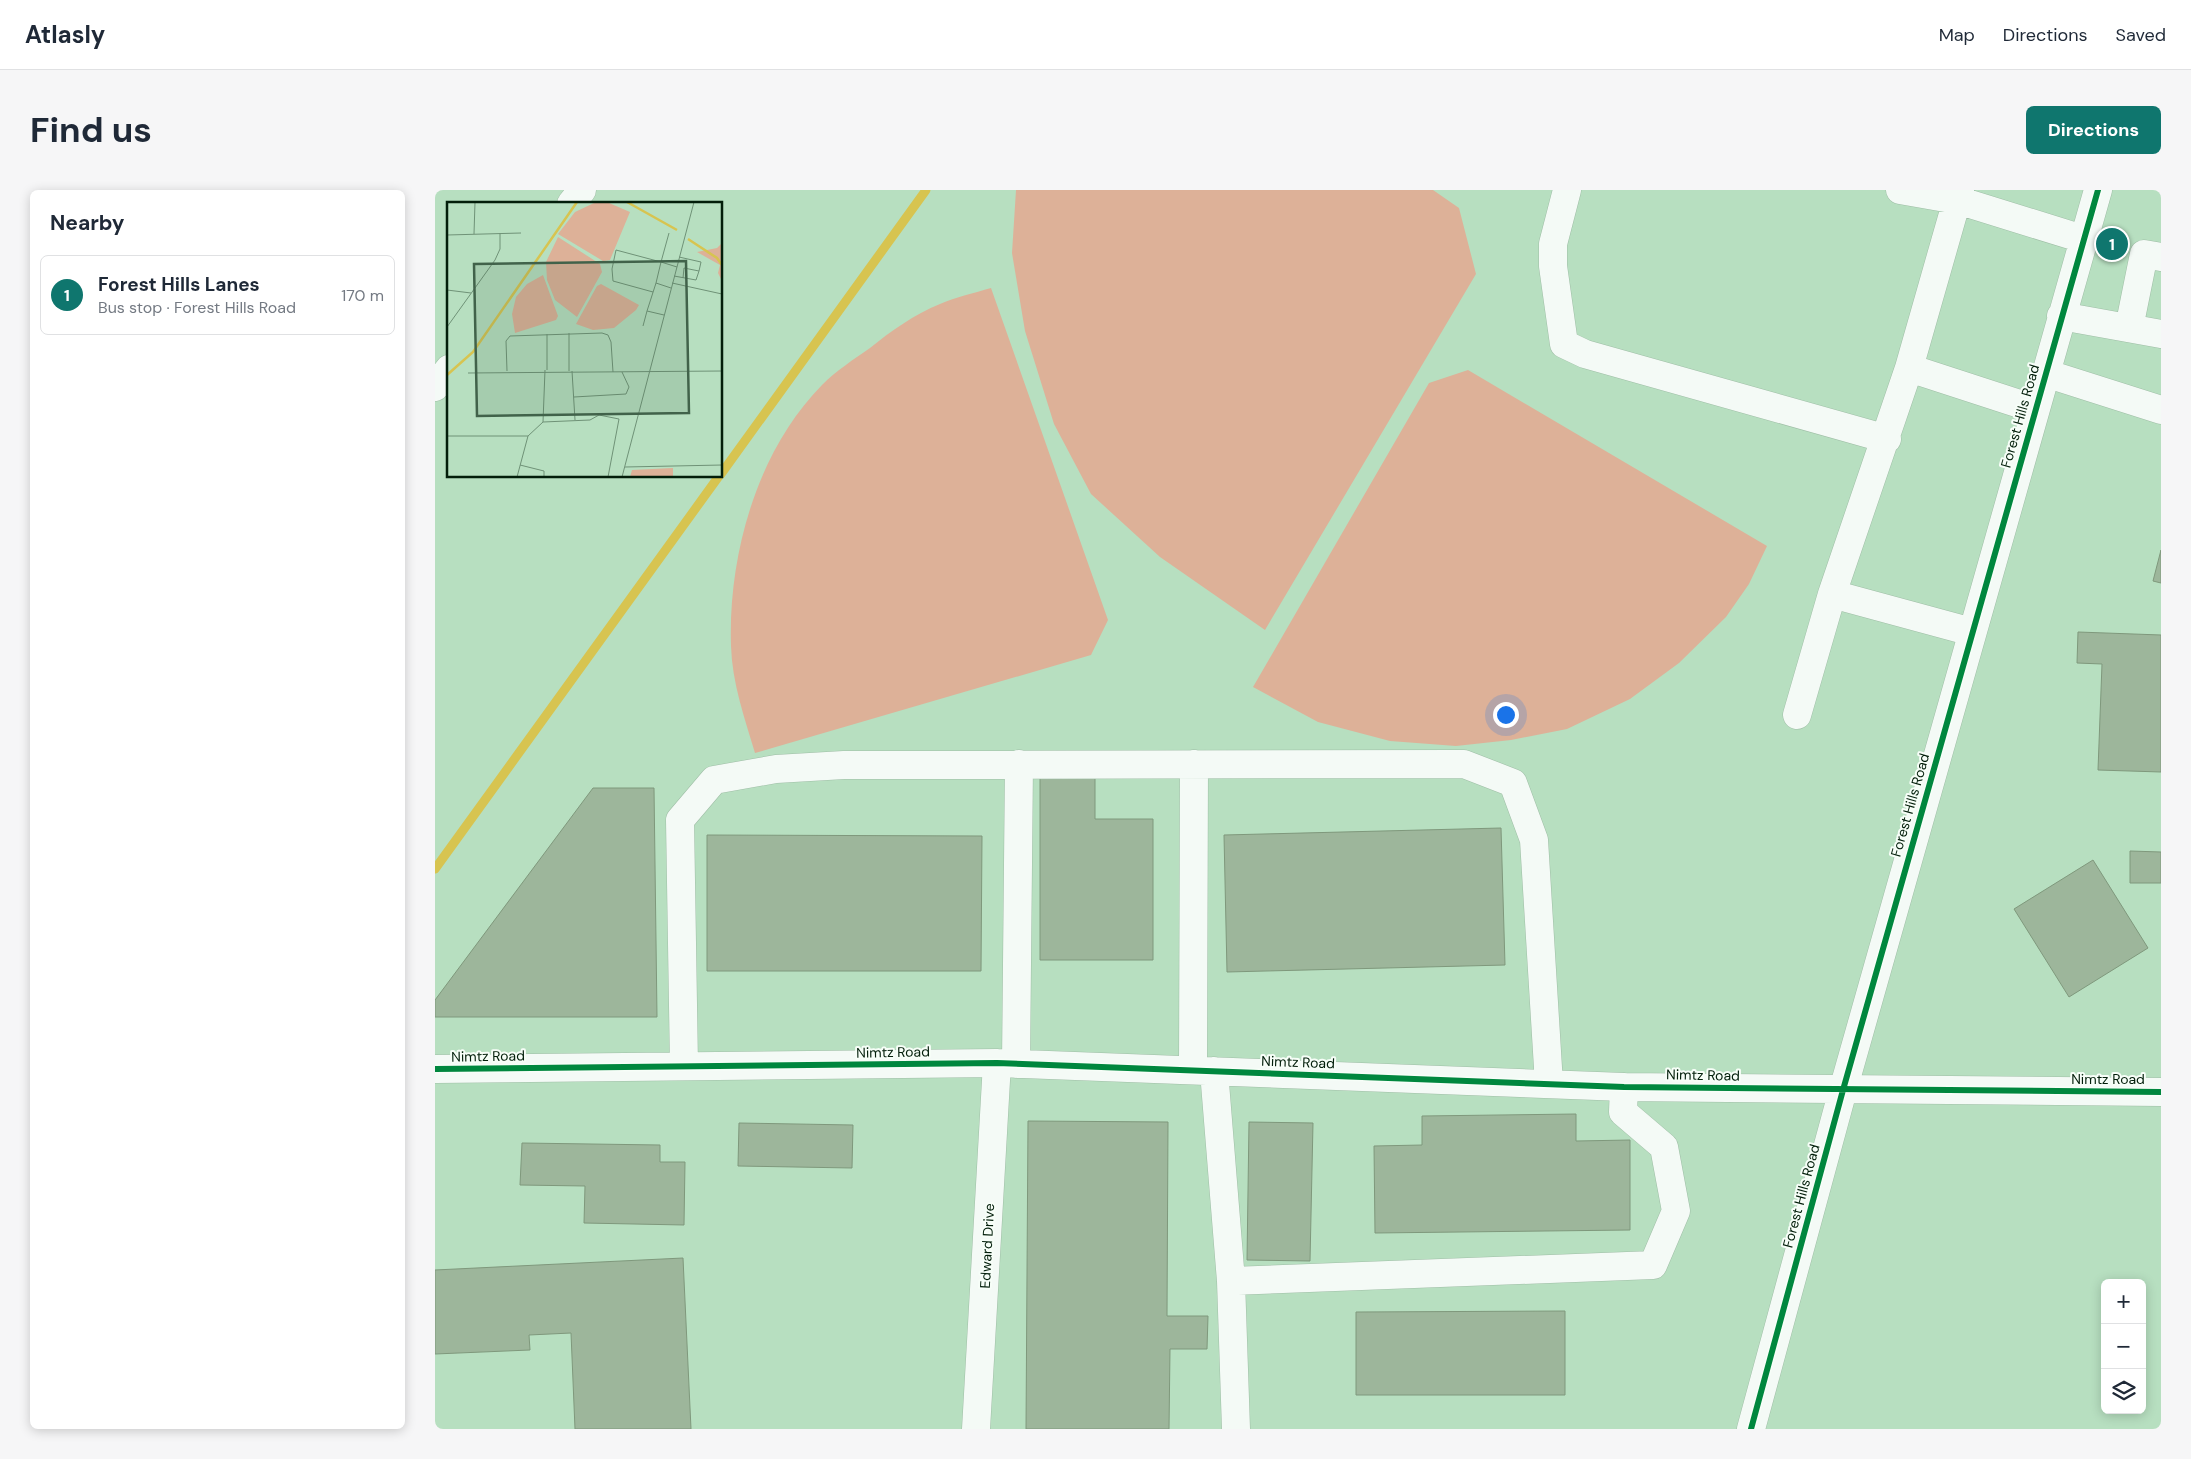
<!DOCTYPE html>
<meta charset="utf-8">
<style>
body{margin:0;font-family:"DM Sans",sans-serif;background:#f6f6f7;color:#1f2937}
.controls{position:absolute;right:15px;bottom:15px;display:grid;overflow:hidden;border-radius:8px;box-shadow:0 2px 12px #0003}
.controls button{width:45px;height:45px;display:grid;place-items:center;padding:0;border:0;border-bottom:1px solid #e0e1e3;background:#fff;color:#1f2937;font:25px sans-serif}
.you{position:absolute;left:1070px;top:524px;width:18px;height:18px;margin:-12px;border:4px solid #fff;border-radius:50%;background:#1a73e8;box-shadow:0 0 0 8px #1a73e833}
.badge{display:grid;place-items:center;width:32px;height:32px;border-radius:50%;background:#0f766e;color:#fff;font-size:16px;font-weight:700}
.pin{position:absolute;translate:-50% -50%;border:2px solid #fff;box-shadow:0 1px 5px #0006}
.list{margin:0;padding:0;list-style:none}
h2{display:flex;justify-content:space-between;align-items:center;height:65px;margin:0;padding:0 20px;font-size:21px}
h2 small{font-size:16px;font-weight:400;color:#747a83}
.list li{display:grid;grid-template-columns:32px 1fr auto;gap:15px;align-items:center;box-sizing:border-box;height:80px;margin:0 10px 10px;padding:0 10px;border:1px solid #e0e1e3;border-radius:8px}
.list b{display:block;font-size:19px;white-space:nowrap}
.list p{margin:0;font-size:16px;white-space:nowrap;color:#747a83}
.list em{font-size:16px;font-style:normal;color:#747a83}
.icon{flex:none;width:28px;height:28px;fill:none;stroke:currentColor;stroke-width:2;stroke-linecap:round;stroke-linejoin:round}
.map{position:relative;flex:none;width:1726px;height:1239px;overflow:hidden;border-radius:8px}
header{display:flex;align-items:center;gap:30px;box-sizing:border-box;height:70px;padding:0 25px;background:#fff;border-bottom:1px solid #e0e1e3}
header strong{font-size:24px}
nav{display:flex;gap:28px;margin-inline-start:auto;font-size:18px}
.intro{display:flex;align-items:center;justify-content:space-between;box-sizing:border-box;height:120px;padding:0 30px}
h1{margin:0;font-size:35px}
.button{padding:12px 22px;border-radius:8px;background:#0f766e;color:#fff;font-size:18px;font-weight:700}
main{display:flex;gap:30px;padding:0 30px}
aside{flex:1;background:#fff;border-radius:8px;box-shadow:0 2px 12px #0003}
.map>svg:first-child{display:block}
</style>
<header>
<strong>Atlasly</strong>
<nav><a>Map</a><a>Directions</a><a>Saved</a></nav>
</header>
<div class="intro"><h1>Find us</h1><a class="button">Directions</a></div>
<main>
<aside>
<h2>Nearby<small></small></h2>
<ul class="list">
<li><span class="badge">1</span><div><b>Forest Hills Lanes</b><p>Bus stop · Forest Hills Road</p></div><em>170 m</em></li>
</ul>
</aside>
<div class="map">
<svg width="1726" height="1239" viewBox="0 0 1726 1239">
<rect width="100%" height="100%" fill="#b7dfc0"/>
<path fill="#ddb198" d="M581 0H998L1024 18 1041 84 830 440 725 367 656 304 619 234 590 141 577 63Z
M556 98 673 430 656 465 320 563C310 529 297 493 296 456 293 365 322 261 387 195 401 181 419 169 435 158 456 141 480 124 505 114 521 107 539 103 556 98Z
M1033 180 1332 356 1314 394 1291 427 1244 473 1195 509 1132 539 1076 550 1021 556 955 551 883 532 818 497 994 193Z"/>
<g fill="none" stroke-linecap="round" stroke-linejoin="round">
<path stroke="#d7c450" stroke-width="9" d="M286 284 491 0
M0 679 284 286"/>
</g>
<path fill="#9db69b" stroke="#7f987c" d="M1726 360V393L1718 391Z
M1643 442 1726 445V582L1663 580 1667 474 1642 473Z
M605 588H660V629H718V770H605Z
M158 598H219L222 827H0V810Z
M1066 638 1070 775 792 782 789 645Z
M272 645 547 646 546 781H272Z
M1695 661 1726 662V693H1695Z
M1658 670 1713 758 1634 807 1579 719Z
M1141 924V951L1195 950V1040L940 1043 939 956 987 955V926Z
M593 931 733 932 732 1126H773L772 1159H735L734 1239H591Z
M814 932 878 933 875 1071 812 1070Z
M304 933 418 935 417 978 303 976Z
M87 953 225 955V972H250L249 1035 149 1033 150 996 85 995Z
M248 1068 256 1239H140L136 1143 94 1145 95 1160 0 1164V1080Z
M1130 1121V1205H921V1122Z"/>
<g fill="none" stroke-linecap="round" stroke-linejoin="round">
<defs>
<path id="minor" d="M1132 0 1118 54V76L1129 154 1150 164 1452 249
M1465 0 1522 10 1525 0
M136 14 147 0
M1626 126 1726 144
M1694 138 1709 64 1726 67
M1474 178 1522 10 1648 49
M1610 183 1726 220
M0 197 14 179
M1537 442 1397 404 1474 178 1600 219
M1362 525 1397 404
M581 874 584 574
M249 876 245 630 279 590 341 579 409 575 1029 574 1078 593 1099 650 1114 894
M0 879 562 873 1189 897 1726 902
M758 880 759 574
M779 881 796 1091 801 1239
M796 1091 1218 1075 1241 1021 1229 957 1188 922 1189 897
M541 1239 562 873
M1316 1239 1408 900 1663 0"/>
</defs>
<use href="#minor" stroke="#9fbea6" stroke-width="29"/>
<use href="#minor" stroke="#f4faf6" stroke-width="28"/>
<defs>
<path id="cycleway" d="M0 879 562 873 1189 897 1726 902
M1316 1239 1408 900 1663 0"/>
</defs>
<use href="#cycleway" stroke="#f7fef8" stroke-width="9"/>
<use href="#cycleway" stroke="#00873e" stroke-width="6"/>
</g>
<g text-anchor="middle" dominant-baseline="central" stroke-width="4" stroke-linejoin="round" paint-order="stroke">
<g font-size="14" fill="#021e0a" stroke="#f7fef8">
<text transform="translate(1585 226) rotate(-74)">Forest Hills Road</text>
<text transform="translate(1475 615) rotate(-74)">Forest Hills Road</text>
<text transform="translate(458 862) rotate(-1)">Nimtz Road</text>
<text transform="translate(53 866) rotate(-1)">Nimtz Road</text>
<text transform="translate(863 872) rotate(2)">Nimtz Road</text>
<text transform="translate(1268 885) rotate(1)">Nimtz Road</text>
<text x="1673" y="889">Nimtz Road</text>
<text transform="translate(1366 1006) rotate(-75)">Forest Hills Road</text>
<text transform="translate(552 1056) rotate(-87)">Edward Drive</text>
</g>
</g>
<g transform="translate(12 12)">
<rect width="275" height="275" fill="#b7dfc0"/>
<path d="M147 1H162L183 10 163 58 156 59 111 32 128 10ZM111 35 153 62 155 70 130 115 108 98 100 78 99 60ZM275 41V79L271 71 273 63 250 50 270 46ZM96 73 111 114 109 118 68 131 65 112 69 95 80 82ZM154 82 192 103 189 108 167 126 146 128 129 122 150 84ZM226 266V275H183L185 268Z" fill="#ddb198"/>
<path fill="none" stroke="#d7c450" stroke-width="2.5" d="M180 0 230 28M241 37 270 56 275 63M0 173 26 150 130 0"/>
<path fill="none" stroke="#6f9277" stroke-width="1" d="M27 32 28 0M0 33 74 31M227 74 249 78 252 69 254 60 232 55M236 76 237 66 252 69M209 81 214 60 230 65M225 81 275 92M0 88 24 91M206 90 166 79 165 67 169 48 214 60 222 31M217 113 200 109 209 81 224 86M196 124 200 109M0 125 48 58 53 47V31M122 131V169M100 132V168M60 169 59 139 63 134 155 131 161 133 164 140 166 170M125 169 128 218M21 171 275 169M127 195 179 192 182 185 175 170M96 220 143 218 152 213 172 217 161 275M0 234H81M73 263 97 269V275M178 265 275 263M70 275 81 234 96 220 98 168M175 275 247 0"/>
<path fill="#41624a" fill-opacity="0.15" stroke="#41624a" stroke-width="2.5" d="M239 59 242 211 30 214 27 62Z"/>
<rect width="275" height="275" fill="none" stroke="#021e0a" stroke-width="2.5"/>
</g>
</svg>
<div class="controls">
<button>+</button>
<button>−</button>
<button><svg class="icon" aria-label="layers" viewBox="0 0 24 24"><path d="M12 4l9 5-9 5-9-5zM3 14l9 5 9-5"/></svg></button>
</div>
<div class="you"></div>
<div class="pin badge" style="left:1677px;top:54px">1</div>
</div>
</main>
